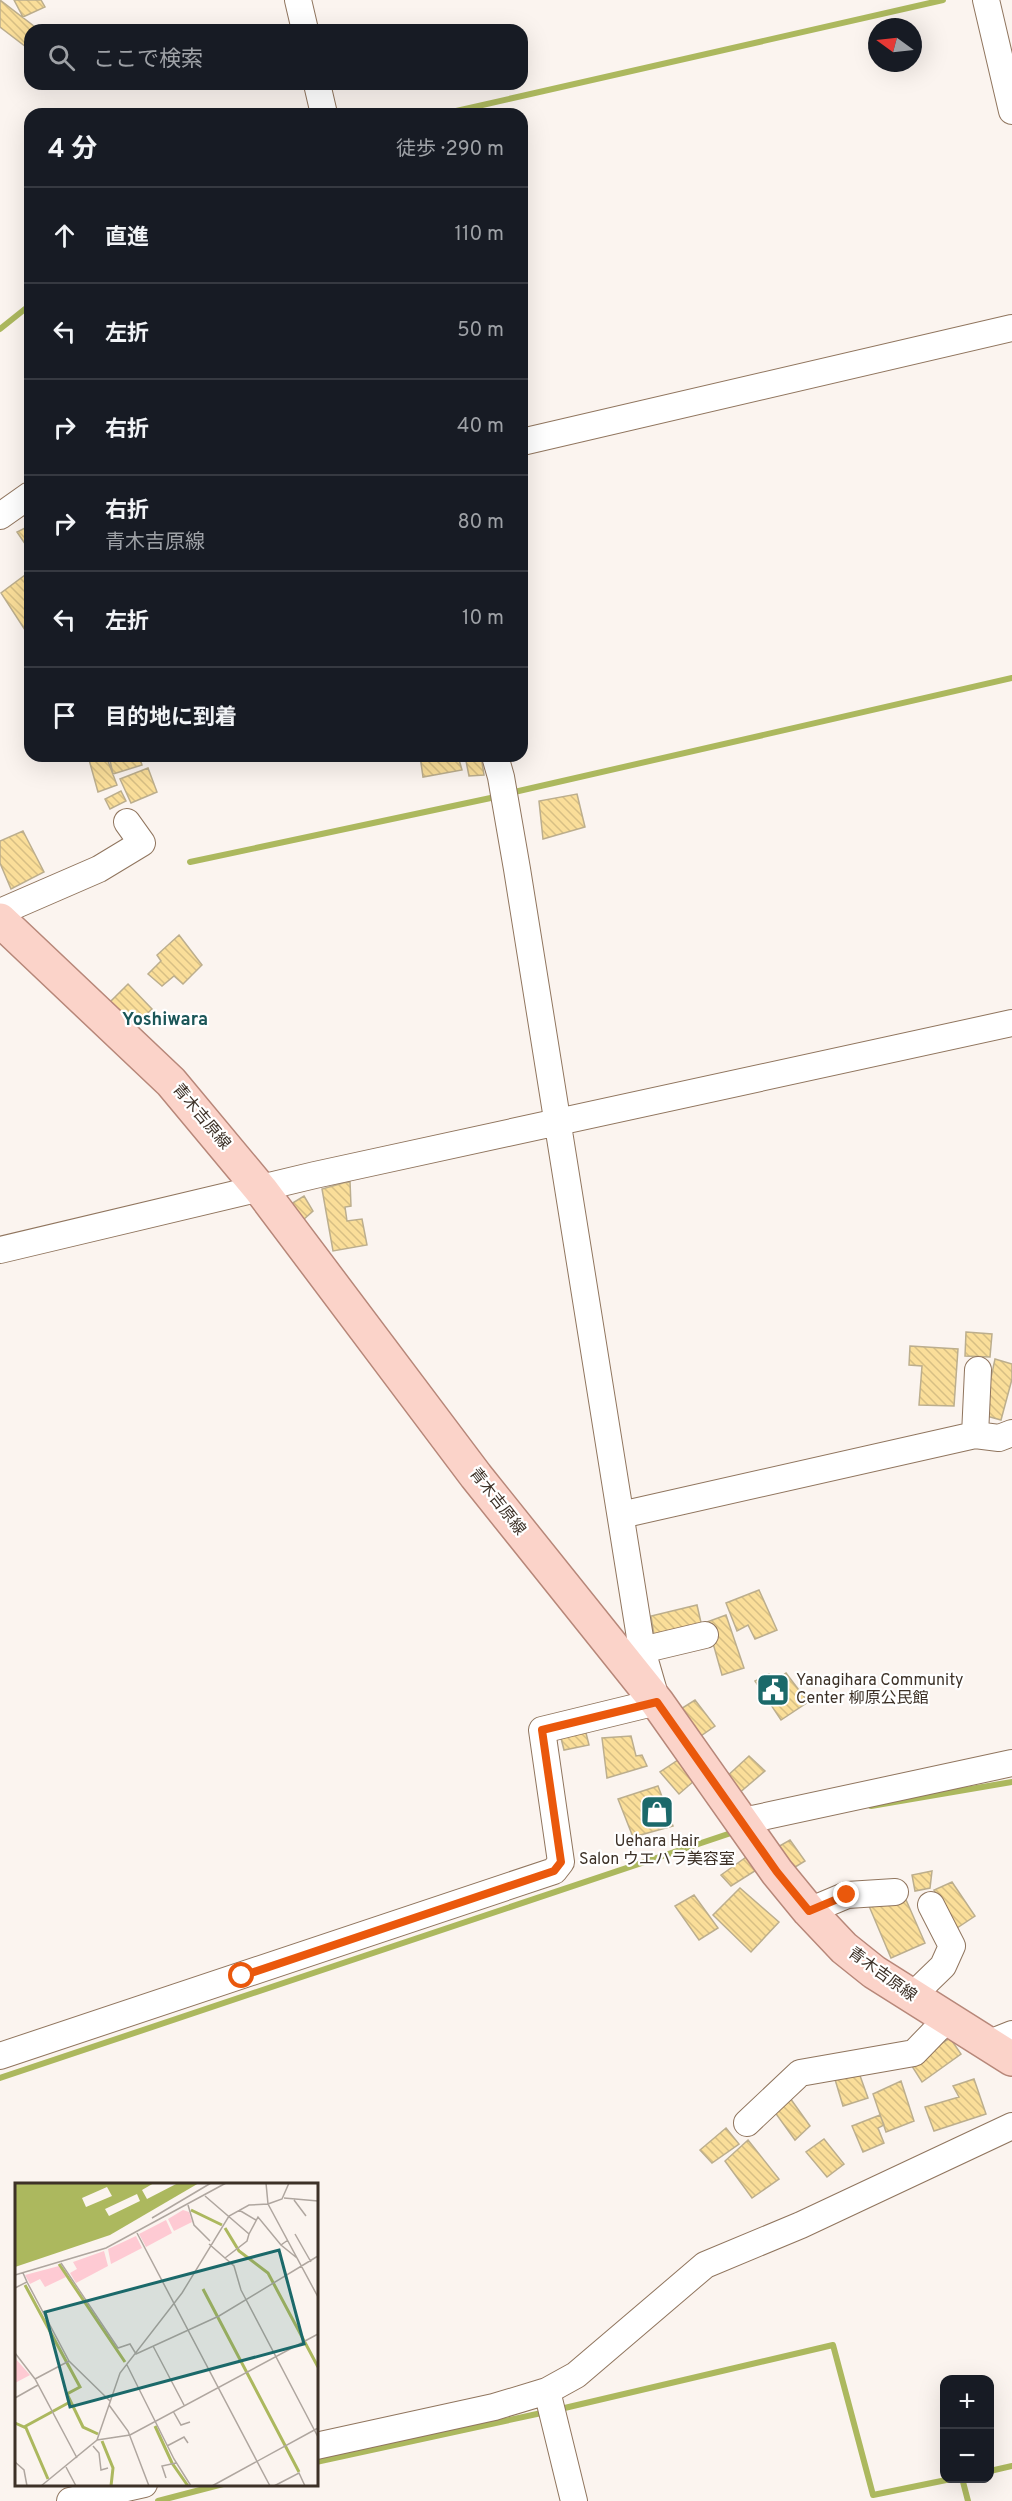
<!DOCTYPE html>
<html lang="ja">
<meta charset="utf-8">
<style>
body{margin:0;font-family:Overpass,"Noto Sans JP",sans-serif;background:#242831;color:#f1f3f6}
.controls{position:absolute;right:18px;bottom:18px;display:grid;overflow:hidden;border-radius:12px;box-shadow:0 6px 24px #0002}
.controls button{width:54px;height:54px;display:grid;place-items:center;padding:0;border:0;border-bottom:2px solid #363941;background:#171b24;color:#f1f3f6;font:30px sans-serif}
.compass{position:absolute;left:868px;top:18px;width:54px;height:54px;border-radius:50%;background:#171b24;box-shadow:0 6px 24px #0002;rotate:285deg}
.stop{position:absolute;width:18px;height:18px;margin:-14px;border:4px solid #ea580c;border-radius:50%;background:#fff}
.stop.end{background:#ea580c;border-color:#fff;box-shadow:0 2px 6px #0008}
.list{margin:0;padding:0;list-style:none}
h2{display:flex;justify-content:space-between;align-items:center;height:78px;margin:0;padding:0 24px;font-size:26px}
h2 small{font-size:20px;font-weight:400;color:#9ea1a6}
.list li{display:grid;grid-template-columns:39px 1fr auto;gap:18px;align-items:center;box-sizing:border-box;height:96px;padding:0 24px;border-top:2px solid #363941}
.list b{display:block;font-size:22px;white-space:nowrap}
.list p{margin:0;font-size:20px;white-space:nowrap;color:#9ea1a6}
.list em{font-size:20px;font-style:normal;color:#9ea1a6}
.icon{flex:none;width:33px;height:33px;fill:none;stroke:currentColor;stroke-width:2;stroke-linecap:round;stroke-linejoin:round}
.map{position:relative;flex:none;width:1012px;height:2501px;overflow:hidden}
.search{position:absolute;background:#171b24;box-shadow:0 6px 24px #0002;left:24px;top:24px;width:504px;height:66px;display:flex;align-items:center;gap:15px;box-sizing:border-box;padding:0 21px;border-radius:18px;color:#9ea1a6;font-size:22px}
.panel{position:absolute;background:#171b24;box-shadow:0 6px 24px #0002;left:24px;top:108px;width:504px;height:654px;border-radius:18px}
.map>svg:first-child{display:block}
</style>
<div class="map">
<svg width="1012" height="2501" viewBox="0 0 1012 2501">
<defs>
<pattern id="building-back-hatch" width="6" height="6" patternUnits="userSpaceOnUse" patternTransform="scale(1.5)"><rect width="6" height="6" fill="#fade99"/><path d="M-1 5l2 2M0 0l6 6M5-1l2 2" fill="none" stroke="#d7bf84"/></pattern>
</defs>
<rect width="100%" height="100%" fill="#fbf4ef"/>
<g fill="none" stroke-linecap="round" stroke-linejoin="round">
<path stroke="#acb85e" stroke-width="6" d="M443 114 943 0
M0 329 30 305
M510 793 1012 678
M190 862 500 796
M871 1806 1012 1782
M0 2078 737 1831
M556 2410 833 2345 873 2495 956 2478
M316 2462 546 2412
M990 2471 1012 2466
M962 2478 968 2501
M158 2501 223 2484"/>
</g>
<path fill="url(#building-back-hatch)" stroke="#bcae8d" stroke-width="1.5" d="M0 0 39 30H30V50L0 27Z
M14 0H41L45 7 23 17Z
M29 526 30 528V551L17 532Z
M25 575 30 582V627L25 630 1 593Z
M88 756H106L117 785 98 792Z
M109 756H139L142 765 113 774Z
M420 756H458L462 770 423 777Z
M465 756H481L484 775 469 776Z
M148 768 157 792 131 803 120 779Z
M121 791 126 801 110 809 105 799Z
M577 794 585 827 543 839 539 801Z
M23 831 44 872 11 889 0 863V841Z
M179 935 202 965 183 984 174 976 162 986 148 974 161 961 157 955Z
M128 984 152 1009 136 1024 110 1002Z
M350 1181 351 1206 345 1207 347 1221 362 1219 367 1245 333 1251 322 1189Z
M304 1196 313 1211 303 1220 291 1204Z
M966 1332 992 1334 990 1357 965 1356Z
M910 1346 958 1349 954 1406 919 1405 922 1366 909 1365Z
M995 1359 1012 1364V1379L1001 1420 983 1415Z
M759 1590 777 1630 755 1639 748 1625 737 1631 726 1603Z
M697 1605 702 1627 654 1635 651 1616Z
M726 1615 744 1668 722 1675 707 1622Z
M786 1673 808 1702 781 1720 755 1681 769 1674 775 1681Z
M695 1700 715 1726 695 1740 676 1712Z
M585 1729 589 1745 564 1750 560 1734Z
M631 1736 636 1756 642 1755 647 1766 607 1778 602 1738Z
M749 1756 765 1771 738 1794 724 1779Z
M678 1760 694 1781 679 1794 660 1772Z
M658 1786 673 1826 633 1837 618 1799Z
M790 1840 805 1861 792 1869 776 1848Z
M749 1855 758 1869 731 1886 721 1875Z
M932 1871 930 1888 915 1891 912 1875Z
M952 1882 975 1916 954 1930 934 1890Z
M740 1888 779 1922 751 1952 713 1915Z
M903 1893 925 1943 891 1958 869 1906Z
M694 1895 718 1928 699 1940 675 1906Z
M950 2038 961 2054 922 2082 910 2063Z
M858 2070 868 2098 843 2106 834 2076Z
M974 2079 986 2114 934 2131 925 2107 959 2097 953 2086Z
M901 2081 914 2121 886 2132 873 2094Z
M790 2098 810 2126 795 2140 774 2111Z
M880 2115 884 2125 878 2128 884 2143 863 2152 852 2126Z
M726 2128 739 2144 712 2163 700 2150Z
M824 2139 844 2164 827 2177 806 2152Z
M748 2140 779 2179 752 2198 725 2161Z"/>
<g fill="none" stroke-linecap="round" stroke-linejoin="round">
<defs>
<path id="minor" d="M298 0 305 30
M986 0 1012 111
M317 84 324 114
M522 442 1012 328
M0 516 30 495
M0 912 99 869 142 843 127 822
M0 1250 315 1175 1012 1023
M975 1435 978 1370
M621 1515 975 1435 999 1438 1012 1433
M642 1650 705 1635
M743 1821 1012 1763
M809 1911 847 1895 895 1892
M911 1997 943 1966 952 1946 931 1905
M987 2044 1012 2034
M0 2056 554 1871 561 1862 542 1730 657 1702 642 1650 517 869 501 777 495 756
M747 2123 800 2073 914 2053 947 2019
M547 2391 574 2501
M316 2446 494 2407 547 2391 576 2375 705 2265 801 2225 1012 2126
M70 2501 144 2484"/>
<path id="major" d="M0 920 171 1082 261 1190 476 1476 657 1702 777 1872 809 1911 844 1948 874 1972 1012 2059"/>
</defs>
<use href="#minor" stroke="#90755e" stroke-width="28"/>
<use href="#major" stroke="#b78779" stroke-width="36"/>
<use href="#minor" stroke="#fff" stroke-width="26"/>
<use href="#major" stroke="#fbd3c9" stroke-width="33"/>
</g>
<g fill="none" stroke-linecap="round" stroke-linejoin="round">
<path stroke="#ea580c" stroke-width="8" d="M242 1976 554 1871 561 1862 542 1730 657 1702 777 1872 809 1911 847 1895"/>
</g>
<defs>
<symbol id="civic-square" viewBox="-11 -11 22 22"><rect x="-9" y="-9" width="18" height="18" rx="4" fill="#1b696a" stroke="#fff"/><path d="M-.6-6.5H3V-4.5H.6V-3L4-1V1h2V6H-6V1h2V-1L-.6-3ZM-1.2 2.5V6h2.4V2.5Z" fill="#fff"/></symbol>
<symbol id="shop-square" viewBox="-11 -11 22 22"><rect x="-9" y="-9" width="18" height="18" rx="4" fill="#1b696a" stroke="#fff"/><path d="M-5-2.5h2.3a2.7 3.5 0 0 1 5.4 0H5L5.5 6h-11ZM-1.5-2.5h3a1.5 2.3 0 0 0-3 0Z" fill="#fff"/></symbol>
</defs>
<g fill-rule="evenodd">
<use href="#civic-square" x="754" y="1671" width="38" height="38"/>
<use href="#shop-square" x="638" y="1793" width="38" height="38"/>
</g>
<g text-anchor="middle" dominant-baseline="central" stroke-width="4.5" stroke-linejoin="round" paint-order="stroke">
<g font-size="16" fill="#3d3127" stroke="#fff">
<text transform="translate(201 1117) rotate(50)">青木吉原線</text>
<text transform="translate(497 1502) rotate(52)">青木吉原線</text>
<text transform="translate(882 1975) rotate(36)">青木吉原線</text>
</g>
<g font-size="16" fill="#3d3127" stroke="#fff" text-anchor="start">
<text x="796" y="1681">Yanagihara Community<tspan x="796" dy="18">Center 柳原公民館</tspan></text>
<text x="657" y="1842" text-anchor="middle">Uehara Hair<tspan x="657" dy="18">Salon ウエハラ美容室</tspan></text>
</g>
<g font-size="18" font-weight="bold" fill="#1b5658" stroke="#fff">
<text x="165" y="1020">Yoshiwara</text>
</g>
</g>
<g transform="translate(15 2183)">
<rect width="303" height="303" fill="#fbf4ef"/>
<path d="M168 27 174 29 177 39 159 48 153 36ZM151 37 157 50 131 64 124 51ZM121 53 127 65 96 81 93 66ZM89 68 93 83 61 100 55 90 62 86 58 79ZM44 83 51 94 30 104 25 96 15 101 10 92ZM0 175 15 192 0 200Z" fill="#fecad3"/>
<path d="M0 0H184L95 52 0 84Z" fill="#acb85e"/>
<path d="M139 0H163L132 16 127 7ZM92 4 97 13 71 24 67 15ZM122 11 125 18 94 33 90 26Z" fill="#fbf4ef"/>
<path fill="none" stroke="#acb85e" stroke-width="3" d="M176 27 207 42M210 45 224 68 253 90 303 184M44 81 110 179M10 102 65 204 52 211 68 244 83 251M188 106 284 289M0 240 11 245 33 296M140 243 157 280 173 303M9 244 55 219M87 258 98 285 96 303"/>
<path fill="none" stroke="#afa69f" stroke-width="1.5" d="M274 0 267 16 253 21 303 114M190 13 234 51 232 58 210 75M269 15 303 18M279 17 291 33M173 22 179 42 195 58M224 27 241 37M137 35 196 0M122 50 255 303M234 51 243 34 266 62M280 51 296 79M273 57 266 62 282 75M194 61 219 83 226 107 303 254M46 80 103 165 115 161 121 171 204 133 303 73M0 92 91 65 211 0M12 99 54 178 95 218M0 105 12 99 8 90M138 163 169 222M0 170 20 196 62 275M112 182 159 276 176 303M20 196 54 178M0 215 23 202M94 222 113 248 134 303M158 228 166 242 175 239M82 257 115 252 303 151M78 263 84 270 86 287 93 285M152 263 169 254 173 260M0 279 9 287 12 303M51 284 61 303M151 295 147 283 161 280M26 303 82 257 105 190 167 110 214 33 234 22 253 21 251 0M197 303 303 245M259 303 284 290 290 303"/>
<path fill="#1b696a" fill-opacity="0.15" stroke="#1b696a" stroke-width="3" d="M264 67 289 161 55 224 30 129Z"/>
<rect width="303" height="303" fill="none" stroke="#3d3127" stroke-width="3"/>
</g>
</svg>
<div class="controls">
<button>+</button>
<button>−</button>
</div>
<svg class="compass" viewBox="-18 -18 36 36"><path d="M0-13l5 13h-10z" fill="#e53935"/><path d="M0 13l5-13h-10z" fill="#9ea1a6"/></svg>
<div class="stop" style="left:242px;top:1976px"></div>
<div class="stop end" style="left:847px;top:1895px"></div>
<div class="search"><svg class="icon" aria-label="search" viewBox="0 0 24 24"><circle cx="10" cy="10" r="6"/><path d="M15 15l6 6"/></svg>ここで検索</div>
<section class="panel">
<h2>4 分<small>徒歩 · 290 m</small></h2>
<ul class="list">
<li><svg class="icon" aria-label="ahead" viewBox="0 0 24 24"><path d="M12 20V5M6 11l6-6 6 6"/></svg><div><b>直進</b></div><em>110 m</em></li>
<li><svg class="icon" aria-label="left" viewBox="0 0 24 24"><path d="M17 20v-9H6M10 6l-5 5 5 5"/></svg><div><b>左折</b></div><em>50 m</em></li>
<li><svg class="icon" aria-label="right" viewBox="0 0 24 24"><path d="M7 20v-9h11M14 6l5 5-5 5"/></svg><div><b>右折</b></div><em>40 m</em></li>
<li><svg class="icon" aria-label="right" viewBox="0 0 24 24"><path d="M7 20v-9h11M14 6l5 5-5 5"/></svg><div><b>右折</b><p>青木吉原線</p></div><em>80 m</em></li>
<li><svg class="icon" aria-label="left" viewBox="0 0 24 24"><path d="M17 20v-9H6M10 6l-5 5 5 5"/></svg><div><b>左折</b></div><em>10 m</em></li>
<li><svg class="icon" aria-label="arrive" viewBox="0 0 24 24"><path d="M6 21V4h12l-3 4 3 4H6"/></svg><div><b>目的地に到着</b></div></li>
</ul>
</section>
</div>
